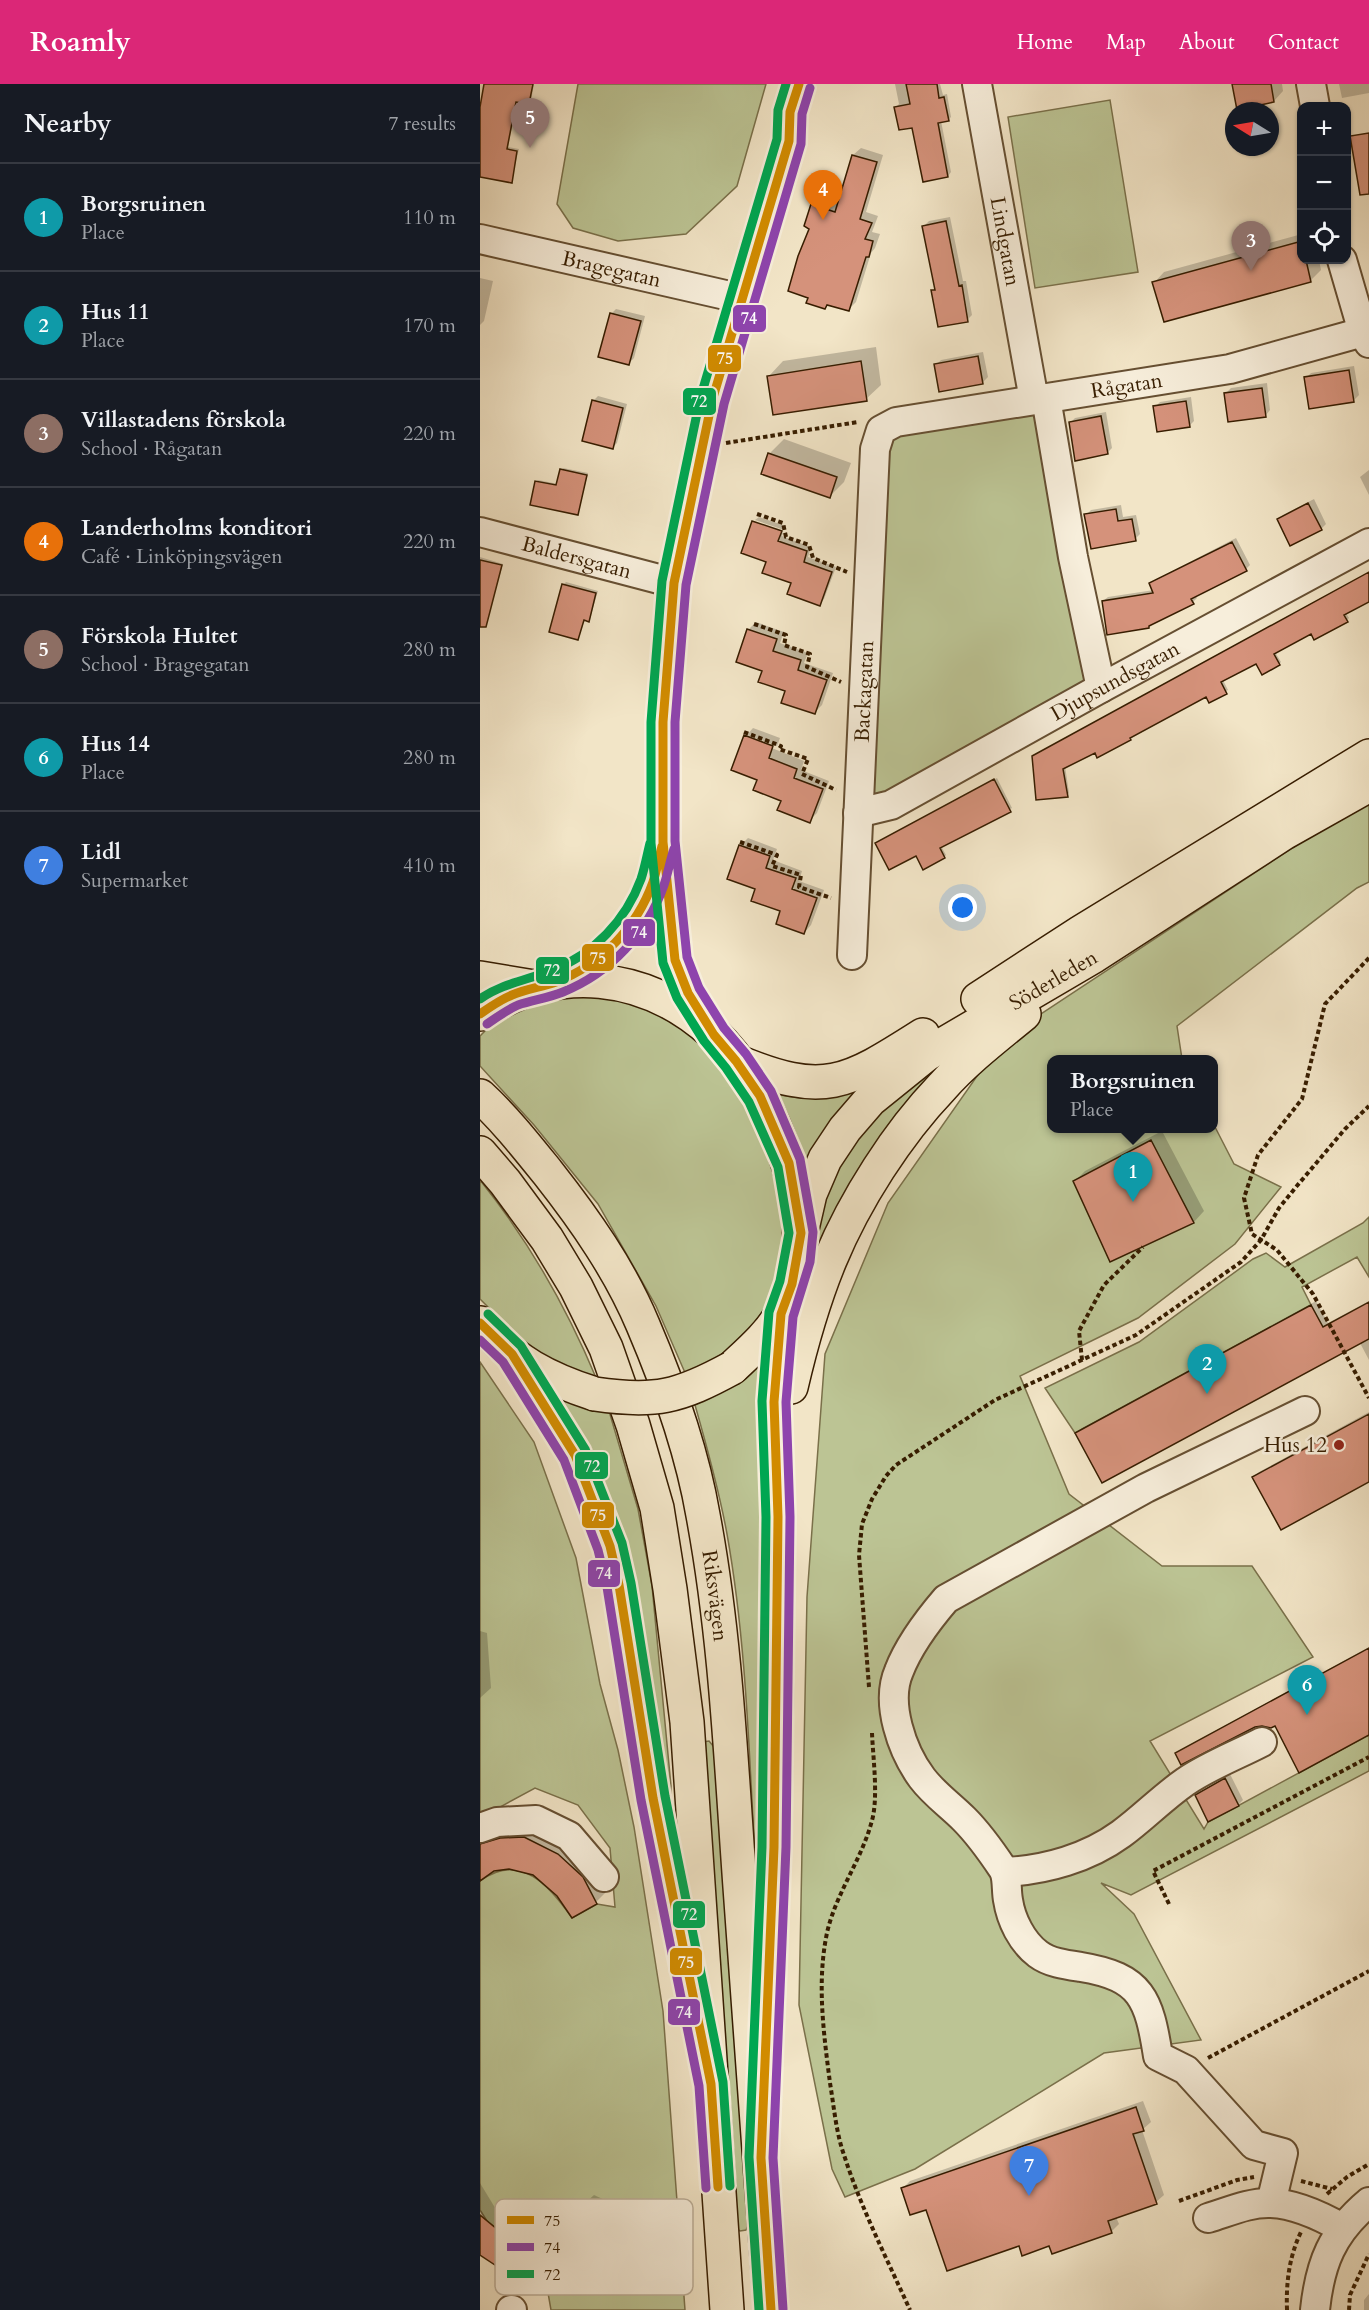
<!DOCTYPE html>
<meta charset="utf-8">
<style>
body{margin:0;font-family:Cardo,serif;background:#20242c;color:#f1f3f6}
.controls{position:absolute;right:18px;top:18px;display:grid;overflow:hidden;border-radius:12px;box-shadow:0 2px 4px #0004}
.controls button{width:54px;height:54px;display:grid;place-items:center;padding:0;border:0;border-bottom:2px solid #363941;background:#171b24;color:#f1f3f6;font:30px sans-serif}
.compass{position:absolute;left:745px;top:18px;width:54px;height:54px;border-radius:50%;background:#171b24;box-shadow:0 2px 4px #0004;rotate:281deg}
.you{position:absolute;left:483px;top:824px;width:21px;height:21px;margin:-15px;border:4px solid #fff;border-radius:50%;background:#1a73e8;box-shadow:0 0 0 9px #1a73e833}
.badge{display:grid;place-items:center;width:39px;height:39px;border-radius:50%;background:#db2777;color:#fff;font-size:20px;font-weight:700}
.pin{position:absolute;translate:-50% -50px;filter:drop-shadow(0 2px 3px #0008)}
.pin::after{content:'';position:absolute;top:32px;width:21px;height:18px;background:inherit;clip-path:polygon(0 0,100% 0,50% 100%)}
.popup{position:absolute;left:567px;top:971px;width:171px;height:78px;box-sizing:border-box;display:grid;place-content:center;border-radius:12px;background:#171b24;filter:drop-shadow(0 2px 4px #0005);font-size:20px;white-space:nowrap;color:#9ea1a6}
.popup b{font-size:22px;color:#f1f3f6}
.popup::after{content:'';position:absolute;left:50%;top:100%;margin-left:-12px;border:12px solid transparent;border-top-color:#171b24}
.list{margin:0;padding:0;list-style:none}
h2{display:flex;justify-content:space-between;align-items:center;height:78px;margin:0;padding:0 24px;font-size:26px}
h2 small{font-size:20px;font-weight:400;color:#9ea1a6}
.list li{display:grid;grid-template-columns:39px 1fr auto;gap:18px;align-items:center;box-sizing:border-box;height:108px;padding:0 24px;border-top:2px solid #363941}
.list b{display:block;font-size:22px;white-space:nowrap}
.list p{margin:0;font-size:20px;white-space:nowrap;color:#9ea1a6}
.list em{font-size:20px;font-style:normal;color:#9ea1a6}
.icon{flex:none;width:33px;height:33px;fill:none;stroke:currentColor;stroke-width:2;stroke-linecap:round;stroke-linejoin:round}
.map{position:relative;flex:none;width:889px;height:2226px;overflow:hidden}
header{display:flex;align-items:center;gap:36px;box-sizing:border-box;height:84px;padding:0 30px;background:#db2777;color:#fff}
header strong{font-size:28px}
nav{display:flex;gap:33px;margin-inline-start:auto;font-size:21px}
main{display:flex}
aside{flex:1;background:#171b24}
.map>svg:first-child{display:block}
</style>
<header>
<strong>Roamly</strong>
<nav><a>Home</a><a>Map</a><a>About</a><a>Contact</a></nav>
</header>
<main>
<aside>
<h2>Nearby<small>7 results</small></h2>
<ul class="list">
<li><span class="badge" style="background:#0f9aa8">1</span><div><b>Borgsruinen</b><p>Place</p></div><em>110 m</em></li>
<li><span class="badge" style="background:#0f9aa8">2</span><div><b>Hus 11</b><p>Place</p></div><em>170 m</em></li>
<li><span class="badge" style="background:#8d6e63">3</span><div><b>Villastadens förskola</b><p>School · Rågatan</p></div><em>220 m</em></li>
<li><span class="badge" style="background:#e8710a">4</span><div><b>Landerholms konditori</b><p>Café · Linköpingsvägen</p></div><em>220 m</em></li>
<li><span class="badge" style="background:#8d6e63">5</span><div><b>Förskola Hultet</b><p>School · Bragegatan</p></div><em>280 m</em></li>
<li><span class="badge" style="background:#0f9aa8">6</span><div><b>Hus 14</b><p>Place</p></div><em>280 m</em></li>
<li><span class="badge" style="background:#3f7fe0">7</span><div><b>Lidl</b><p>Supermarket</p></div><em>410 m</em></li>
</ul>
</aside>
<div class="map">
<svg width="889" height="2226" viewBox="0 0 889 2226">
<rect width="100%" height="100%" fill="#f2e5c7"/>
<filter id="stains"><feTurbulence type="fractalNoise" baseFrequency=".00333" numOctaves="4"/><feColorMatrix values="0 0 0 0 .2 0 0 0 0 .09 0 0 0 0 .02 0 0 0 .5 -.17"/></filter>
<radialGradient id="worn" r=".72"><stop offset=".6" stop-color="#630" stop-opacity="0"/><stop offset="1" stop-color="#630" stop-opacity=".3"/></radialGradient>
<path fill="#bcc494" stroke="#7a704a" stroke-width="1.5" d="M98 0H286L257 102 206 150 138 157 93 144 77 120Z
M630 16 658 188 555 204 528 33Z
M557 327 609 598 391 720 401 354Z
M889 719V798L877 804 697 942 702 975 572 976V1044H734V1041L754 1080 801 1103 755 1160 658 1234 540 1292 589 1410 682 1482H772L833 1573 670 1657 724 1745 728 1738 889 1651V1687L651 1811 621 1799 654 1830 721 1956 624 1969 435 2085 365 2113 352 2085 319 1921 327 1513 345 1270 408 1119 523 955 841 745Z
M101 910 140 913 191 933 232 964 295 1066 307 1159 292 1215 258 1261 206 1291 176 1222 118 1120 54 1041 0 982V952C29 921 61 916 101 910Z
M477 963 331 1189 340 1119 379 1045Z
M377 1007 324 1096 288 1008C323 1017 342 1016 377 1007Z
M0 1096C49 1157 87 1224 117 1296L79 1281 44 1259 0 1215Z
M889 1133V1193L877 1173 822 1203 831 1221 595 1349 565 1304 659 1258 773 1175 786 1169 805 1183 883 1139Z
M278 1277 283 1279 282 1758 275 1774C269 1666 266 1556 247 1450 239 1406 227 1363 215 1321L257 1297Z
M0 1278 54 1358 96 1474 120 1600 138 1666 154 1743 183 1927 205 2226H71L67 2203 57 2197V2192L96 2178 112 2161 130 2133 102 2120C94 2133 82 2157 65 2158 55 2158 44 2156 35 2155L34 2159 7 2137 0 2126V1797C40 1767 70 1802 92 1834L117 1820 135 1823 130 1764 98 1721 55 1704 0 1734Z
M79 1313 129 1327 158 1425 172 1502 191 1702 190 1717 75 1320Z
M229 1657 234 1663 270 2137 266 2146 260 2147 253 2141 223 1658Z"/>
<path fill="#0003" d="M6 0H54L51 17 48 19 37 17 28 63 39 65 31 97 0 92V32Z
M415 0H460L463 11 467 10 471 33 468 36 461 37 471 88 468 92 434 42 416 23 419 20Z
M753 0H802L803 7 794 17Z
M859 0H889V9L862 14Z
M381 64 403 71 386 128 398 132 392 148 400 150 395 164 391 169 376 218 368 226 348 220 344 224 331 144 332 121 340 114 359 120 373 71Z
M470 133 483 197H486L492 231 487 236 453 207 456 204 444 142 449 137Z
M822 150V176H839L841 186 831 196 674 199 684 188Z
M0 194 13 197 4 237 0 241Z
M136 225 165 232 154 274 149 279 131 230Z
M396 263 401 301 386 315 289 292 303 277Z
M503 268 508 293 503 298 456 281 461 276Z
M874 282 879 311 874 316 826 294 831 289Z
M787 299 790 326 786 331 746 309 751 304Z
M118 312 147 320 137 359 132 364 113 317Z
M711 313 714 337 709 342 675 323 680 318Z
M626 328 632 364 627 369 590 339 595 334Z
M304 355 371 379 364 398 350 412 289 370Z
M83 384 108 389 98 430 56 398 58 396 78 400Z
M889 386V411L880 393Z
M834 415 846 440 841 445 798 436 803 431Z
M641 421 643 433 656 431 660 450 655 455 606 431 611 426Z
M279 433 306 442 304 446 275 436Z
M274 437V439L303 449 302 452 331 463 328 473 356 483 344 515 339 520 288 477 263 468Z
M756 454 770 481 766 485 715 511 717 514 713 518 673 538 669 543 623 517 628 513 674 506 671 500 675 496Z
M0 473 23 480 9 529 0 527Z
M889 488V517L866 529 869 534 867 536 832 548 795 568 801 578 799 580 777 578 743 596 748 606 730 617 727 611 650 655 615 666 585 682 589 709 587 711 556 670Z
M86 498 118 507 110 534 108 536 105 535 98 555 84 500Z
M276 538 304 548 300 559 328 569 324 579 353 589 342 621 334 629 307 606 268 546Z
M273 644 300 654 297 662 267 651V654L324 677 321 686 349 697 337 729 329 737 279 695 266 652Z
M517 694 532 724 461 762 466 771 464 773 437 770 398 758Z
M268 754 297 765 293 776 322 787 319 797 344 806 331 841 324 849 302 826 277 805 260 762Z
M682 1047 724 1127 714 1138 631 1176 595 1097 605 1087Z
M836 1217 848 1239 889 1217V1276L880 1259 597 1349 602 1344Z
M889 1328V1396L774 1393 779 1388Z
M0 1547 7 1549 11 1604 0 1614Z
M889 1563V1649L782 1640 697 1670 702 1665Z
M750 1690 763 1716 758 1721 717 1711Z
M55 1743 113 1783 126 1808 116 1818 78 1811 54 1789 29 1783 13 1785 0 1798V1757L13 1750Z
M663 2017 671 2038 662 2046 684 2111 676 2118 636 2133 639 2140 631 2148 570 2160H540L447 2124 423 2104 430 2097Z
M0 2099 17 2127 39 2145 81 2147 89 2143 103 2121 114 2111 140 2123 122 2149 95 2177 62 2189 56 2195 26 2186 0 2169Z
M889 2210V2226H884V2216Z"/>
<path fill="#d5927b" stroke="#371d00" stroke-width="1.5" d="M4 0H53L49 20 36 18 27 65 37 67 32 99 0 93V23Z
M426 0H457L459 14 464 13 469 37 458 39 468 93 443 98 432 44 419 46 414 23 430 20Z
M752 0H791L794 18 757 26Z
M889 49V110L880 111 870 52Z
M372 71 397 78 380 135 392 139 385 155 393 157 389 173H386L369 227 347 221 345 225 326 219 328 214 308 207 318 172 329 145 324 142 331 120 355 128Z
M466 137 479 202 482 201 488 238 458 243 451 206H455L442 142Z
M822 157V176H826L831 198 684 238 672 198Z
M130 229 161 237 149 281 118 273Z
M498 272 503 300 459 308 454 280Z
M381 277 387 317 293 331 287 292Z
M869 286 874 318 829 325 824 293Z
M782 304 786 333 748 338 744 309Z
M112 316 143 324 133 365 102 357Z
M706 317 710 343 677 348 673 322Z
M621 332 628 370 595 377 589 338Z
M288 369 357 393 350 414 281 390Z
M80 385 107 391 98 431 50 421 55 397 76 401Z
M828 419 842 446 810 462 797 435Z
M636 425 638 437 652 435 656 457 611 465 604 430Z
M272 437 302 447 298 457 327 467 324 478 352 488 340 522 307 510 311 499 282 489 286 478 261 469Z
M752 458 767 487 711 515 714 520 669 542V544L627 551 622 517 673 509 669 499Z
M0 476 22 481 6 543H0Z
M889 488V518L864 531 868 538 834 556 831 550 794 570 800 581 782 591 776 580 741 598 747 610 729 619 726 613 650 654 651 656 617 674 615 669 583 685 588 713 556 716 552 672Z
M82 500 116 509 109 538 104 536 98 556 69 548Z
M267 545 297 555 293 567 321 576 318 586 347 596 335 630 301 619 305 607 278 598 282 587 256 578Z
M264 651 293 662 289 674 317 685 314 694 343 705 330 739 297 726 301 717 273 706 277 696 251 686Z
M514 695 531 728 460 764 465 774 443 786 436 772 409 786 395 759Z
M259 761 290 772 286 784 316 794 312 805 337 814 324 850 296 840 300 827 271 817 275 805 247 795Z
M671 1056 714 1139 630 1178 593 1097Z
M889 1218V1255L622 1399 595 1349 831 1221 843 1243Z
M889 1330V1398L801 1446 772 1393Z
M889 1564V1651L819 1689 795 1642 791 1644 782 1642 775 1643 701 1681 695 1669Z
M745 1694 759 1722 728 1738 715 1711Z
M44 1753 78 1770 103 1793 117 1820 92 1834 77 1812 53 1791 29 1785 14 1787 0 1797V1760L20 1754Z
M656 2023 664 2047 653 2050 677 2120 628 2137 632 2149 572 2170 569 2162 542 2172 539 2162 467 2187 446 2126 430 2131 421 2104Z
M102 2120 131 2134 112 2161 96 2178 80 2188 57 2192V2197L23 2192 24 2187 0 2171V2131L29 2155 69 2157 80 2151 94 2135Z"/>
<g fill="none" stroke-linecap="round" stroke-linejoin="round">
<defs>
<g id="minor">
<path id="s1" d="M497 0 554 316"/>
<path d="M831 0 835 22"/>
<path id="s2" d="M0 155 263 215"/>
<path d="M862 176 883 248 889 259"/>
<path d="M566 314 593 473 621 604"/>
<path id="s3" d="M0 448 194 499"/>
<path id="s4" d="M378 729 411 721 621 604 889 459"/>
<path id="s5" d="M372 871 395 365 401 346 416 338 750 285 883 248 889 244"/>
<path d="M79 897C136 869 163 836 179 775"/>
<path d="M230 944 208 909 195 876 190 841 183 758V638L194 499 232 317 309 57 310 28 319 0"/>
<path d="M0 1744 17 1738 56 1736 89 1752 124 1793"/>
<path d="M525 1788C566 1786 608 1774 641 1750 663 1734 682 1714 705 1698 728 1682 757 1671 782 1658"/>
<path d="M791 2119 803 2069 774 2061 706 1986 678 1972C669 1915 662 1893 601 1883 587 1881 570 1879 558 1870 542 1858 531 1836 528 1816 526 1806 528 1793 523 1785 511 1767 499 1750 484 1735 470 1721 454 1710 442 1694 422 1667 405 1619 419 1587 429 1561 448 1536 466 1515L666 1404 825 1327"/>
<path d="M728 2134C748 2128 770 2118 791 2119 816 2120 841 2132 862 2144"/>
<path d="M31 2226H32"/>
<path d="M835 2226C840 2179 852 2149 889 2118"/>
</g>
<g id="highway">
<path d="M0 894 54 903"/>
<path d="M498 915 601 848 889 672"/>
<path d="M0 930C76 878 166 888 234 950 265 980 287 1022 302 1062 322 1115 329 1178 301 1230 289 1251 269 1268 252 1284"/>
<path d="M256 977C344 1014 366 1000 443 951"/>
<path id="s6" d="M0 1012C25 1035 47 1063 68 1089 105 1136 140 1186 163 1241 189 1302 212 1367 223 1431 246 1554 251 1679 260 1803 269 1944 281 2085 291 2226"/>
<path d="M0 1069 25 1098 67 1155 96 1203 126 1264 153 1341 177 1424 190 1505 207 1638 247 2226"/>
<path id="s7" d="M321 1149 330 1110 345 1075 365 1045 390 1016 447 970 614 872 804 749 889 701"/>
<path d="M0 1239C33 1277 68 1295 115 1310"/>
<path d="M32 1270 95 1371 130 1462 139 1501 173 1714 205 1867"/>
<path d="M311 1303C321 1260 333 1217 350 1176 375 1116 417 1050 462 1003 486 976 516 953 544 930"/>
<path d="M287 1931 294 1763 296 1633 298 1433 294 1318 301 1230"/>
</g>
</defs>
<use href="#minor" stroke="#664f32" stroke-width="32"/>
<use href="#highway" stroke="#371d00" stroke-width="36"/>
<path stroke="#371d00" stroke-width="4" stroke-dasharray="4.5 3" stroke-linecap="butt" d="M246 359 378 338
M277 430 303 439 306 453 329 461 333 474 367 488
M274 540 306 551 304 561 330 570 327 583 361 598
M264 648 301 662 299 665 328 675 322 690 356 706
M260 758 297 771 292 782 321 791 319 803 351 814
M889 874 845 920 822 1015 778 1071 764 1114 772 1150 797 1166 833 1210 889 1314
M602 1276 599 1247 624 1201 663 1163
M389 1603 379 1471 382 1440 392 1415 406 1392 416 1381 515 1316 656 1251 761 1178 781 1156 799 1124 816 1103 865 1045 889 1022
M392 1649C393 1675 399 1716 391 1740 380 1779 353 1814 346 1854 337 1902 344 1952 350 1999 354 2023 356 2048 364 2071 381 2124 407 2175 430 2226
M689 1820 673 1787 889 1673
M728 1974 889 1887
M821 2097 852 2105
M847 2110 867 2093 889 2080
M699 2117 757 2096 774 2093
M807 2226C806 2199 809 2173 821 2148
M869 2226 870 2211 889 2170"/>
<use href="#minor" stroke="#f7eedb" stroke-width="28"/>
<use href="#highway" stroke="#f2e5c7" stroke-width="33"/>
<defs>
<path id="highway-bridge" d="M115 1310C175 1319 199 1313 252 1284"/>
</defs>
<use href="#highway-bridge" stroke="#371d00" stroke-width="36" stroke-linecap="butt"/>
<use href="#highway-bridge" stroke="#f2e5c7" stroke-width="33"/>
<defs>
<path id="bus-1" d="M0 930C10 923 20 916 32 911 46 905 62 903 76 898 121 881 157 843 173 798 177 786 179 774 182 762
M0 1239 32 1270 95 1371 130 1462 139 1501 173 1714 231 2000 238 2103
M291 2226 281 2074 294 1763 298 1433 294 1318 301 1230 312 1200 321 1149 309 1079 280 1012 256 977 234 951 208 909 195 876 183 758V638L194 499 232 317 309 57 310 28 319 0"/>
<path id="bus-2" d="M7 940C17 933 27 926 38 921 53 916 68 914 83 908 130 889 167 850 184 801 188 789 190 777 194 765
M0 1256 23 1278 84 1376 118 1466 127 1503 161 1716 219 2002 226 2104
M303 2225 293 2074 306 1763 310 1433 306 1318 313 1233 330 1178 333 1148 320 1075 291 1007 266 970 244 944 219 904 207 873 195 757V638L206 501 244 320 321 60 322 30 330 4"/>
<path id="bus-3" d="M0 915C23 899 48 896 73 886 114 870 146 836 161 795 165 783 167 771 170 759
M8 1230 41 1262 105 1365 142 1459 151 1499 185 1712 243 1998 250 2102
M279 2226 269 2073 282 1763 286 1433 282 1317 289 1228 300 1197 309 1149 298 1083 269 1018 246 984 224 957 197 914 183 879 171 759V638L182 497 220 315 297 55 298 26 306 0"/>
</defs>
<use href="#bus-1" stroke="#f7eedb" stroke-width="14"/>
<use href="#bus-2" stroke="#f7eedb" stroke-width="14"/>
<use href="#bus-3" stroke="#f7eedb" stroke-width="14"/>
<use href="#bus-1" stroke="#d18b00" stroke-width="9"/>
<use href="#bus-2" stroke="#8e44ad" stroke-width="9"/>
<use href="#bus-3" stroke="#00a651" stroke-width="9"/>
</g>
<circle fill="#8f2418" stroke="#f7eedb" stroke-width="2" cx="859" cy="1361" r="6"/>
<g text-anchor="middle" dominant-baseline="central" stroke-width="5" stroke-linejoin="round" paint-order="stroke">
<g font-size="21" fill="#371d00" stroke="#f7eedb">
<text stroke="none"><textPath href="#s1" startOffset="160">Lindgatan</textPath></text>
<text stroke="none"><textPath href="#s2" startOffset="135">Bragegatan</textPath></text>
<text stroke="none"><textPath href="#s5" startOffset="777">Rågatan</textPath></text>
<text stroke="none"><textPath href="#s3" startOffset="100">Baldersgatan</textPath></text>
<text stroke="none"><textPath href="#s4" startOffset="290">Djupsundsgatan</textPath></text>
<text stroke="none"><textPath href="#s5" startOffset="264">Backagatan</textPath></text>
<text stroke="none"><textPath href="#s7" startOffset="372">Söderleden</textPath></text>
<text stroke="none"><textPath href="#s6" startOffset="564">Riksvägen</textPath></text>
</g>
<g font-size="21" fill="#371d00" stroke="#f7eedb" text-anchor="end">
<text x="847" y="1361">Hus 12</text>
</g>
</g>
<rect x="15" y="2115" width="198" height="96" rx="9" fill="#f7eedb" stroke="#bdaf99" stroke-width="1.5"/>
<rect x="27" y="2132" width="27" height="8" fill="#d18b00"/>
<rect x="27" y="2159" width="27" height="8" fill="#8e44ad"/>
<rect x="27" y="2186" width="27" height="8" fill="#00a651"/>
<g font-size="16" fill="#371d00">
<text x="64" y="2142">75</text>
<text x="64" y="2169">74</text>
<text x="64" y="2196">72</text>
</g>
<g stroke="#f7eedb" stroke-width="2">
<rect x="252" y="220" width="35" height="29" rx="6" fill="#8e44ad"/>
<rect x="227" y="260" width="35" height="29" rx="6" fill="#d18b00"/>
<rect x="202" y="303" width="35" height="29" rx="6" fill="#00a651"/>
<rect x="142" y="834" width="34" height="29" rx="6" fill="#8e44ad"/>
<rect x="101" y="859" width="34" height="29" rx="6" fill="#d18b00"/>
<rect x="55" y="872" width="35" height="29" rx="6" fill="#00a651"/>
<rect x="94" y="1367" width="35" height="29" rx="6" fill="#00a651"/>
<rect x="101" y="1417" width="34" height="28" rx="6" fill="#d18b00"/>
<rect x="107" y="1475" width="34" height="29" rx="6" fill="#8e44ad"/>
<rect x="192" y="1816" width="34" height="29" rx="6" fill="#00a651"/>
<rect x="189" y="1863" width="34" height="29" rx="6" fill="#d18b00"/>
<rect x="187" y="1914" width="34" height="28" rx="6" fill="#8e44ad"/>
</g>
<g font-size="16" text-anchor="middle" font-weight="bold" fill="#fff">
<text x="269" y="240">74</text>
<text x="245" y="280">75</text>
<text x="219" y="323">72</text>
<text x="159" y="854">74</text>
<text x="118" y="880">75</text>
<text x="72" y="892">72</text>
<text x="112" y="1388">72</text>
<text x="118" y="1437">75</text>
<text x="124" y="1495">74</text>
<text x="209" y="1836">72</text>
<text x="206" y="1884">75</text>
<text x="204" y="1934">74</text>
</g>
<rect width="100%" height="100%" filter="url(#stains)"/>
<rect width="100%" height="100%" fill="url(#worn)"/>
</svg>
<div class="controls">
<button>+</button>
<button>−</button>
<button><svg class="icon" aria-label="locate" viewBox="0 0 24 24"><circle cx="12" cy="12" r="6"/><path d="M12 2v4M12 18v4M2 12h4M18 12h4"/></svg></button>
</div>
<svg class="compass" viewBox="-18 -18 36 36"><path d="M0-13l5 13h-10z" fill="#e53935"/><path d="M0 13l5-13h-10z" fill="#9ea1a6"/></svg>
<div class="you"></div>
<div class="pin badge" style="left:653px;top:1118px;background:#0f9aa8">1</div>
<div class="popup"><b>Borgsruinen</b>Place</div>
<div class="pin badge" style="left:727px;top:1310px;background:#0f9aa8">2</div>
<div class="pin badge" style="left:771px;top:187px;background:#8d6e63">3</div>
<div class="pin badge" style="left:343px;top:136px;background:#e8710a">4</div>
<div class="pin badge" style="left:50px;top:64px;background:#8d6e63">5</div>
<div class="pin badge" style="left:827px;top:1631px;background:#0f9aa8">6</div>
<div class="pin badge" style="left:549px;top:2112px;background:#3f7fe0">7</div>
</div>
</main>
